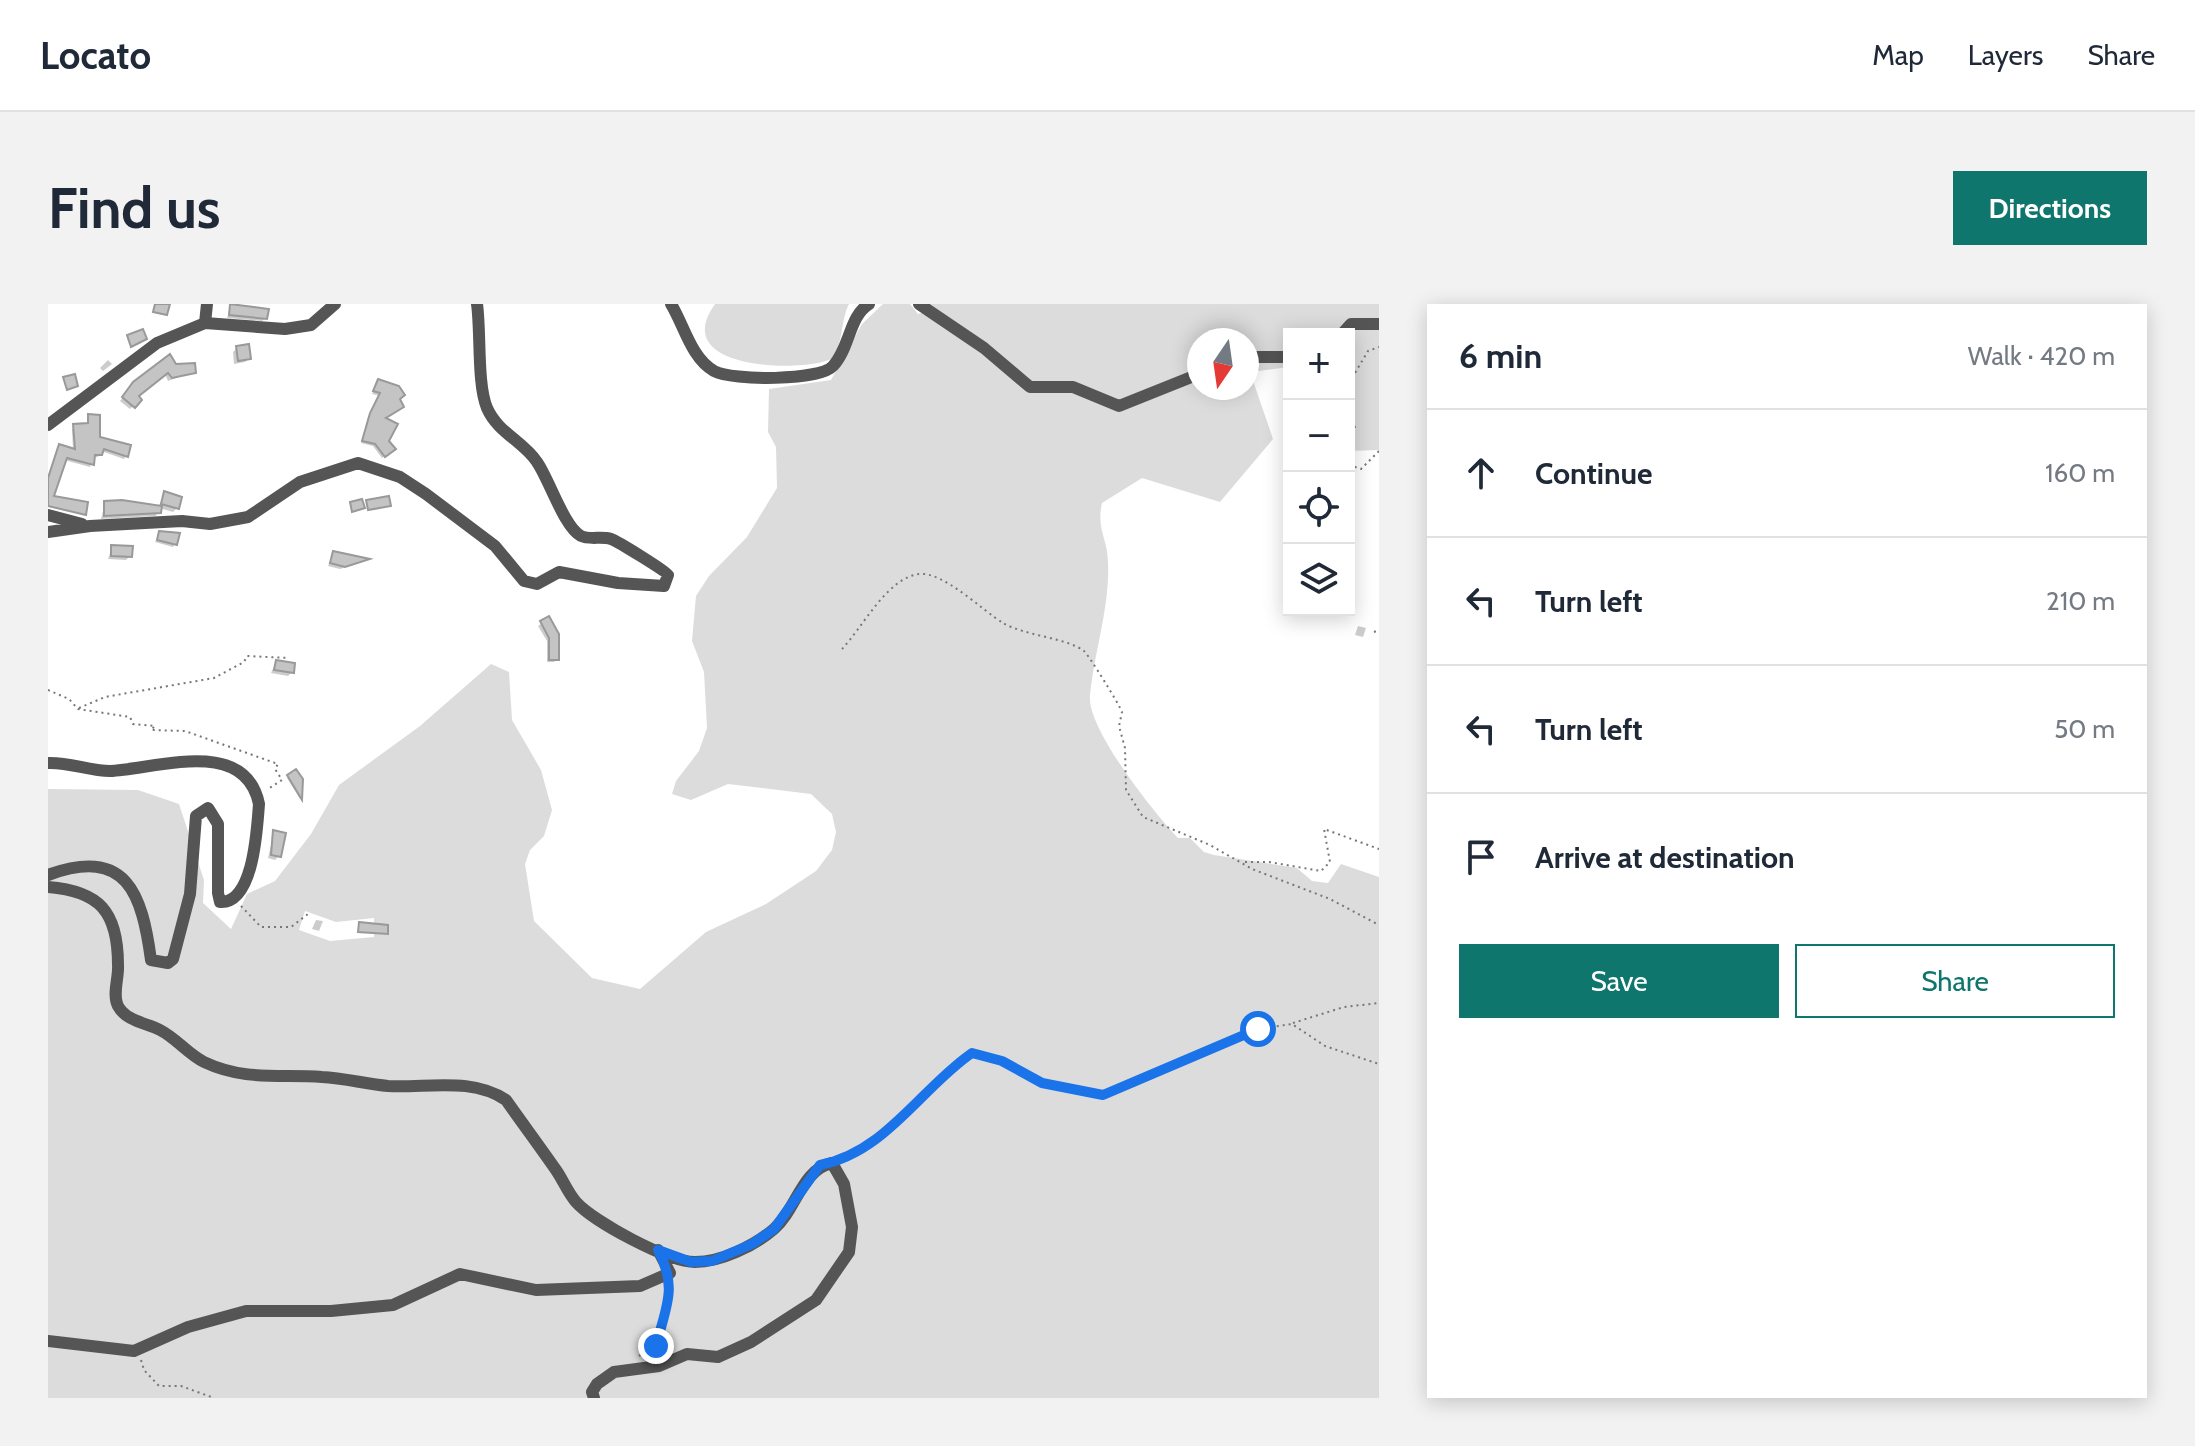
<!DOCTYPE html>
<meta charset="utf-8">
<style>
body{margin:0;font-family:Cabin,sans-serif;background:#f2f2f3;color:#1f2937}
.controls{position:absolute;right:24px;top:24px;display:grid;overflow:hidden;border-radius:0px;box-shadow:0 4px 20px #0003}
.controls button{width:72px;height:72px;display:grid;place-items:center;padding:0;border:0;border-bottom:2px solid #e0e1e3;background:#fff;color:#1f2937;font:40px sans-serif}
.compass{position:absolute;left:1139px;top:24px;width:72px;height:72px;border-radius:50%;background:#fff;box-shadow:0 4px 20px #0003;rotate:193deg}
.stop{position:absolute;width:24px;height:24px;margin:-18px;border:6px solid #1a73e8;border-radius:50%;background:#fff}
.stop.end{background:#1a73e8;border-color:#fff;box-shadow:0 2px 8px #0008}
.list{margin:0;padding:0;list-style:none}
h2{display:flex;justify-content:space-between;align-items:center;height:104px;margin:0;padding:0 32px;font-size:34px}
h2 small{font-size:26px;font-weight:400;color:#747a83}
.list li{display:grid;grid-template-columns:52px 1fr auto;gap:24px;align-items:center;box-sizing:border-box;height:128px;padding:0 32px;border-top:2px solid #e0e1e3}
.list b{display:block;font-size:30px;white-space:nowrap}
.list em{font-size:26px;font-style:normal;color:#747a83}
.actions{display:flex;gap:16px;padding:24px 32px}
.actions a{flex:1;padding:18px 0;border:2px solid #0f766e;border-radius:0px;text-align:center;font-size:28px;color:#0f766e}
.actions .main{background:#0f766e;color:#fff}
.icon{flex:none;width:44px;height:44px;fill:none;stroke:currentColor;stroke-width:2;stroke-linecap:round;stroke-linejoin:round}
.map{position:relative;flex:none;width:1331px;height:1094px;overflow:hidden;border-radius:0px}
header{display:flex;align-items:center;gap:48px;box-sizing:border-box;height:112px;padding:0 40px;background:#fff;border-bottom:2px solid #e0e1e3}
header strong{font-size:38px}
nav{display:flex;gap:44px;margin-inline-start:auto;font-size:28px}
.intro{display:flex;align-items:center;justify-content:space-between;box-sizing:border-box;height:192px;padding:0 48px}
h1{margin:0;font-size:56px}
.button{padding:20px 36px;border-radius:0px;background:#0f766e;color:#fff;font-size:28px;font-weight:700}
main{display:flex;gap:48px;padding:0 48px}
aside{flex:1;background:#fff;border-radius:0px;box-shadow:0 4px 20px #0003}
.map>svg:first-child{display:block}
</style>
<header>
<strong>Locato</strong>
<nav><a>Map</a><a>Layers</a><a>Share</a></nav>
</header>
<div class="intro"><h1>Find us</h1><a class="button">Directions</a></div>
<main>
<div class="map">
<svg width="1331" height="1094" viewBox="0 0 1331 1094">
<rect width="100%" height="100%" fill="#fff"/>
<path fill="#dcdcdc" fill-rule="evenodd" d="M667 0H801C793 15 795 40 785 53 773 68 616 71 667 0Z
M835 0H862L870 10 885 6 879 0H1331V146L1301 147V30H1241V63L1202 68 1225 135 1172 198 1094 174 1054 199C1048 226 1060 235 1060 259 1062 303 1046 348 1042 392 1039 425 1107 510 1130 534H1142L1156 548 1166 551 1249 564 1264 577 1280 579 1293 560 1331 573V1094H0V485L90 486 131 500 156 576 155 599 183 625 199 590 227 577 263 530 291 481 372 422 443 360 461 368 464 416 493 466 504 506 496 532 482 546 477 560 486 617 544 674 592 685 658 628 718 600 768 567 784 546 788 528 784 510 763 490 680 480 643 496 624 490 628 477 651 447 659 424 656 368 644 337 648 292 661 272 699 233 729 184 728 143 720 128 721 85 783 76 814 20ZM1151 36H1199V84H1151ZM257 607 288 618 326 614V633L282 637 251 626Z"/>
<path fill="#0003" d="M183 2 218 14 214 17 179 14Z
M189 44 201 54 197 58 186 60 185 48Z
M60 56 64 60 55 67 52 64Z
M127 62 146 68 120 77 117 70 88 93 91 96 82 105 72 97 82 84Z
M330 77 349 96 336 114 339 137 345 145 334 154 325 142 313 139 320 113 332 92 324 90Z
M41 112 50 135 78 152 76 155 53 147 50 153H45L42 163 16 156 0 201V172L9 145 25 147 24 125 38 121Z
M117 190 129 204 125 208 111 204 108 212 53 215 57 199 110 203Z
M112 229 127 240 125 243 107 238Z
M64 243 82 252 78 256 60 255Z
M285 249 318 256 292 265 280 262Z
M500 315 509 355 506 358H499V337L490 322Z
M1310 322 1318 324 1315 333 1307 331Z
M228 358 244 368 240 372 223 369Z
M248 468 253 476 252 495 239 474Z
M226 529 231 552 227 556 220 554Z
M268 616 275 617 271 627 264 625Z"/>
<path fill="#c4c4c4" stroke="#999" stroke-width="2" d="M107 0H122L119 11 105 8Z
M182 0 221 5 219 15 181 11Z
M95 25 99 35 83 43 79 31Z
M201 40 203 55 190 57 188 42Z
M122 50 128 60 147 59 148 69 124 74 120 69 91 92 94 96 87 104 74 93 85 78Z
M27 70 30 82 19 86 15 73Z
M330 75 351 82 357 91 352 95 356 103 338 114 350 120 341 137 348 145 337 153 327 140 314 137 322 109 332 89 325 87Z
M40 110 52 111V133L83 141 80 153 56 145 54 151H47L46 161 19 154 6 192 40 198 38 211 0 202V174L11 140 27 145 25 120 40 119Z
M116 187 134 193 131 205 113 200Z
M341 192 343 202 320 206 318 196Z
M314 195 317 204 304 208 302 198Z
M74 196 114 202 113 209 56 212V197Z
M111 227 132 229 129 241 109 236Z
M63 241 85 242 84 253 63 252Z
M285 247 322 255 297 263 282 259Z
M501 312 511 330V356H501V334L492 317Z
M228 356 247 359 246 369 226 366Z
M248 465 255 475 254 496 239 471Z
M225 526 238 529 233 553 223 551Z
M311 618 340 621V630L310 628Z"/>
<g fill="none" stroke-linecap="round" stroke-linejoin="round">
<path stroke="#777" stroke-width="2" stroke-dasharray="2 4" stroke-linecap="butt" d="M1301 79 1320 47 1331 43
M1301 105 1307 123 1301 126
M1301 161 1313 165 1331 147
M1326 328 1331 326
M794 345C815 323 839 274 871 270 895 267 935 307 955 319 978 332 1019 334 1036 347 1040 350 1071 400 1074 408L1071 422 1077 444 1078 486 1095 513 1162 541 1204 565 1282 595 1331 621
M0 386 21 395 30 405 82 413 85 420 107 422 103 426 137 427 230 460 227 465 234 476 220 485
M31 404 57 393 166 374 196 358 199 352 241 354
M1197 558H1221L1273 567 1282 558 1276 525 1331 545
M193 602 213 623H243L260 610
M1245 719 1296 703 1331 699
M796 852 845 824 904 763 924 749 954 757 994 779 1055 791 1210 725 1244 720 1277 742 1331 760
M591 1052 608 1042 622 982
M93 1056 96 1066 111 1082H133L166 1094"/>
<path stroke="#555" stroke-width="12" d="M623 0C636 21 643 54 666 67 685 77 771 77 785 62 802 44 801 12 821 0
M871 0 936 44 982 83H1025L1071 102 1151 70
M157 19 237 25 263 21 287 0
M1294 30 1303 20H1331
M1199 53H1241
M0 121 109 39 157 19 159 0
M0 211 34 220
M0 228 42 222 134 217 162 220 200 213 252 178 310 159 352 173 378 190 447 242 476 277 489 280 511 268 570 279 616 282 620 271C618 267 569 237 563 235 554 232 541 236 533 232 516 223 501 175 489 158 475 137 450 129 439 104 429 80 433 29 429 0
M0 459C21 458 41 467 62 467 108 465 197 432 211 500 209 524 206 600 172 598L170 589V520L160 504 148 512 142 590 125 655 120 659 103 656C94 590 79 542 0 571
M0 583C51 587 70 607 70 661 71 674 64 690 70 702 78 717 98 719 112 726 128 734 140 750 156 758 196 777 231 770 274 773 296 774 318 780 340 782 380 784 424 773 458 796 475 820 492 843 508 866 515 876 520 889 528 898 546 918 620 958 647 958 673 958 706 942 726 925 748 906 754 865 784 859L796 880 804 923 801 948 768 996 703 1038 670 1053 639 1050 611 1062 566 1068 549 1080 544 1088 546 1094
M0 1037 86 1047 140 1023 198 1007H283L345 1001 412 970 488 986 592 982 622 969 610 946"/>
</g>
<g fill="none" stroke-linecap="round" stroke-linejoin="round">
<path stroke="#1a73e8" stroke-width="10" d="M608 1042C618 1002 630 984 610 946L643 958 664 957 704 940 726 925 772 861C837 849 873 784 924 749L954 757 994 779 1055 791 1210 725"/>
</g>
</svg>
<div class="controls">
<button>+</button>
<button>−</button>
<button><svg class="icon" aria-label="locate" viewBox="0 0 24 24"><circle cx="12" cy="12" r="6"/><path d="M12 2v4M12 18v4M2 12h4M18 12h4"/></svg></button>
<button><svg class="icon" aria-label="layers" viewBox="0 0 24 24"><path d="M12 4l9 5-9 5-9-5zM3 14l9 5 9-5"/></svg></button>
</div>
<svg class="compass" viewBox="-18 -18 36 36"><path d="M0-13l5 13h-10z" fill="#e53935"/><path d="M0 13l5-13h-10z" fill="#747a83"/></svg>
<div class="stop" style="left:1210px;top:725px"></div>
<div class="stop end" style="left:608px;top:1042px"></div>
</div>
<aside>
<h2>6 min<small>Walk · 420 m</small></h2>
<ul class="list">
<li><svg class="icon" aria-label="ahead" viewBox="0 0 24 24"><path d="M12 20V5M6 11l6-6 6 6"/></svg><div><b>Continue</b></div><em>160 m</em></li>
<li><svg class="icon" aria-label="left" viewBox="0 0 24 24"><path d="M17 20v-9H6M10 6l-5 5 5 5"/></svg><div><b>Turn left</b></div><em>210 m</em></li>
<li><svg class="icon" aria-label="left" viewBox="0 0 24 24"><path d="M17 20v-9H6M10 6l-5 5 5 5"/></svg><div><b>Turn left</b></div><em>50 m</em></li>
<li><svg class="icon" aria-label="arrive" viewBox="0 0 24 24"><path d="M6 21V4h12l-3 4 3 4H6"/></svg><div><b>Arrive at destination</b></div></li>
</ul>
<div class="actions"><a class="main">Save</a><a>Share</a></div>
</aside>
</main>
